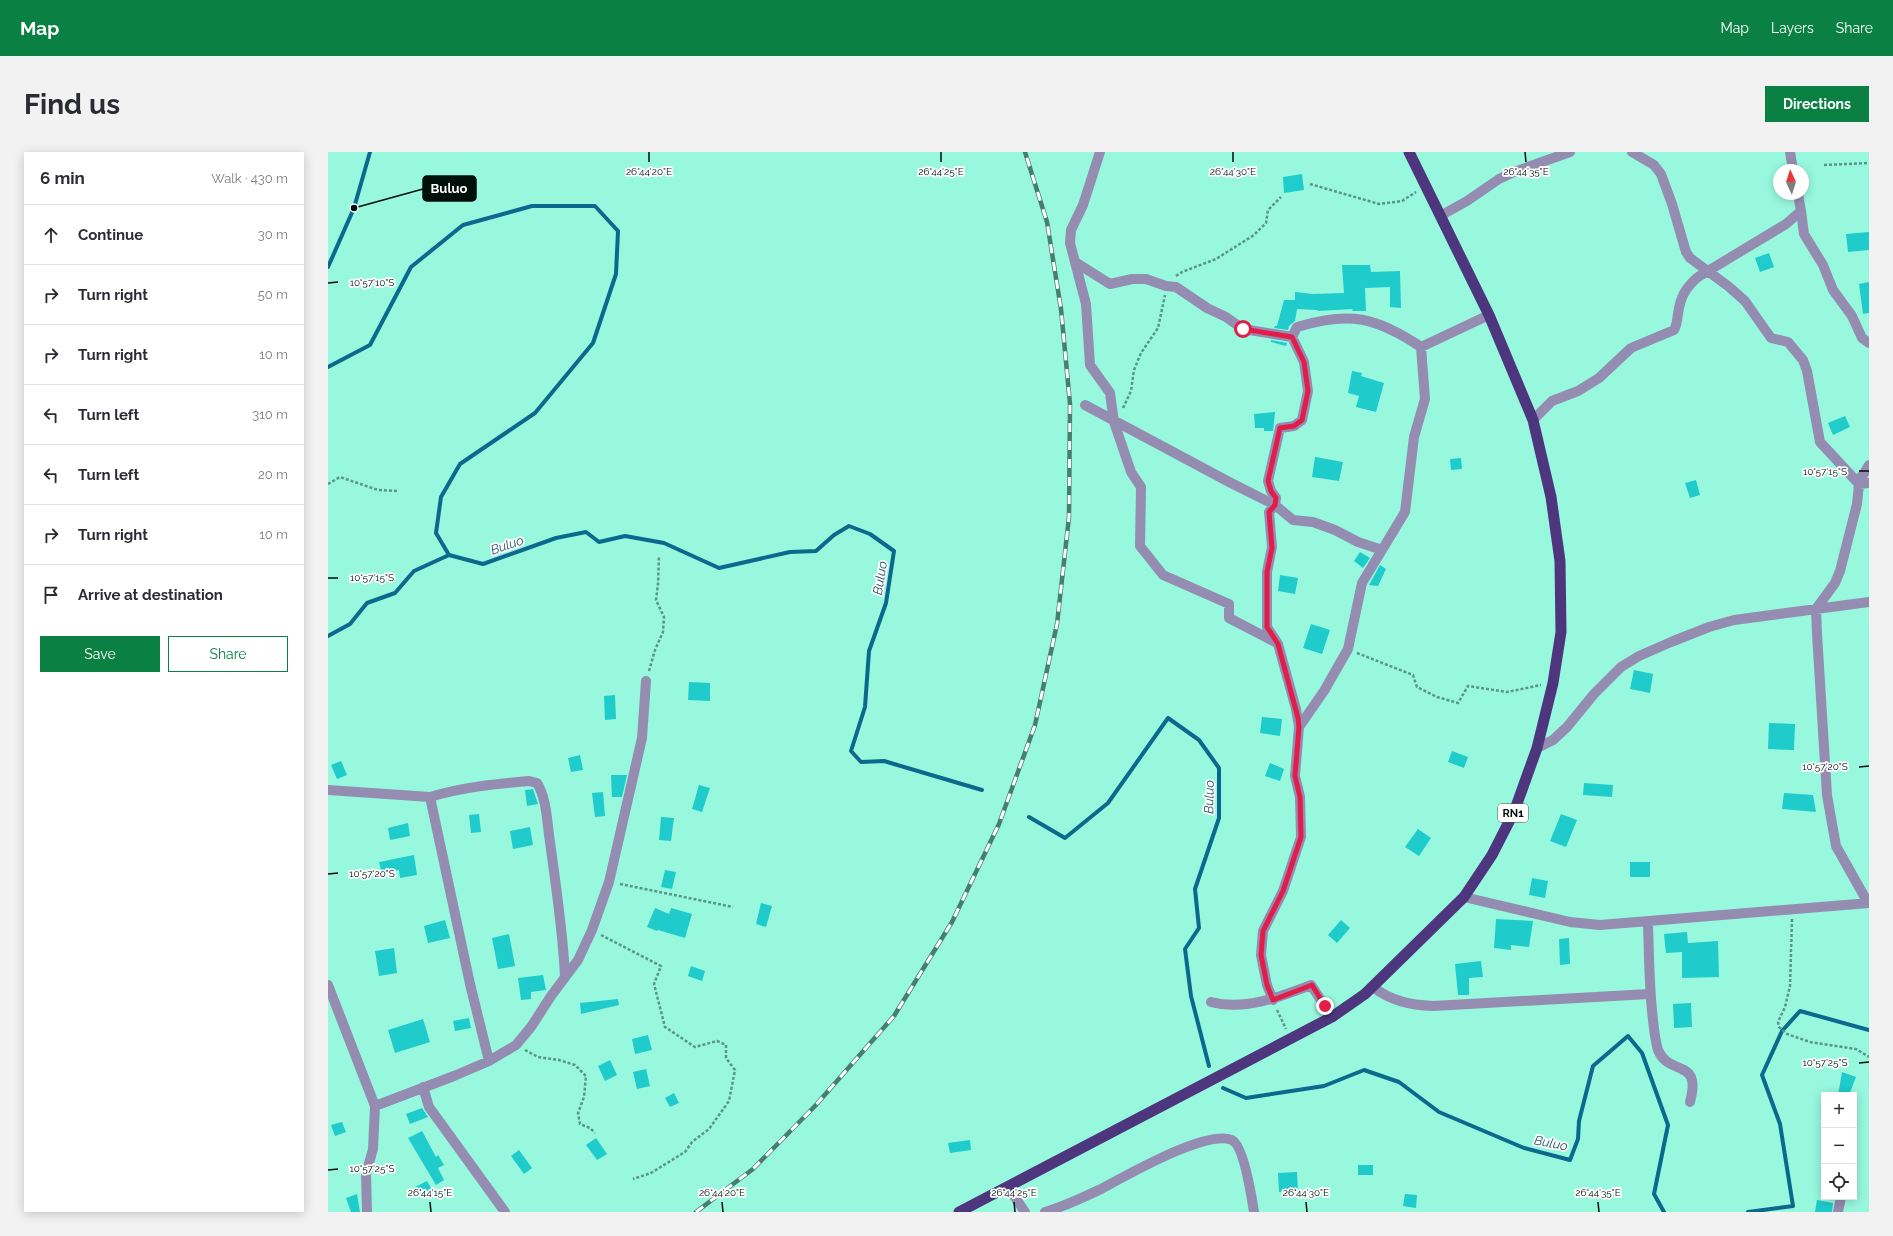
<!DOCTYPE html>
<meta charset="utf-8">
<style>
body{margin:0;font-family:Raleway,sans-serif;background:#f2f2f3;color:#2b2b33}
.controls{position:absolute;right:12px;bottom:12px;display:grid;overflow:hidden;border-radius:0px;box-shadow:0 2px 10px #0003}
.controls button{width:36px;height:36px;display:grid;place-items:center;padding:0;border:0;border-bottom:1px solid #e1e1e2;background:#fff;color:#2b2b33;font:20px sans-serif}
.compass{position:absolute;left:1445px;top:12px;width:36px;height:36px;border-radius:50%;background:#fff;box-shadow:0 2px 10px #0003;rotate:356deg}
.stop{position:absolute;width:12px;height:12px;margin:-9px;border:3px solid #e11d48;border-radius:50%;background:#fff}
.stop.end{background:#e11d48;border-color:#fff;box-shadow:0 1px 4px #0008}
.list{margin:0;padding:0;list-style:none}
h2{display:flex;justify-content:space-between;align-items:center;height:52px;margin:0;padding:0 16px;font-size:17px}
h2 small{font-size:13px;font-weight:400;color:#7c7c81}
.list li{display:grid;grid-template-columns:26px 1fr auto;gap:12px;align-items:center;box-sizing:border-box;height:60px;padding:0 16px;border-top:1px solid #e1e1e2}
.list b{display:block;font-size:15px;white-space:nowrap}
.list em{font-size:13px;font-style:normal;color:#7c7c81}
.actions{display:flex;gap:8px;padding:12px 16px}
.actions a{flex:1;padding:9px 0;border:1px solid #0b8043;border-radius:0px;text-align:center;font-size:14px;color:#0b8043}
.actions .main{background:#0b8043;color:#fff}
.icon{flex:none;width:22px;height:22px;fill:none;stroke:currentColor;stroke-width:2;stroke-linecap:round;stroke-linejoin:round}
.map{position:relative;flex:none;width:1541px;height:1060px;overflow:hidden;border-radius:0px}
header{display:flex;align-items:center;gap:24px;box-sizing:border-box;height:56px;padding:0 20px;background:#0b8043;color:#fff}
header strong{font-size:19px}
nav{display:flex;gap:22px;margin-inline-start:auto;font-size:14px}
.intro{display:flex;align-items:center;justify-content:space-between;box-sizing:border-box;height:96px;padding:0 24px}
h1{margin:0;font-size:28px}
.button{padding:10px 18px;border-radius:0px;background:#0b8043;color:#fff;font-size:14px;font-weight:700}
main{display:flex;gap:24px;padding:0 24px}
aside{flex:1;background:#fff;border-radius:0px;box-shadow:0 2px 10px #0003}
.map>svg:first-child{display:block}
</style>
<header>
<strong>Map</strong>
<nav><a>Map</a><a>Layers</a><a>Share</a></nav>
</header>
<div class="intro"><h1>Find us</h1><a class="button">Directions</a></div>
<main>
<aside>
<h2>6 min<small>Walk · 430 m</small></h2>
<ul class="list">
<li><svg class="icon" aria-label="ahead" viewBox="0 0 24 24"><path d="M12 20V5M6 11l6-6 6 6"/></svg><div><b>Continue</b></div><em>30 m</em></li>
<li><svg class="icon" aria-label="right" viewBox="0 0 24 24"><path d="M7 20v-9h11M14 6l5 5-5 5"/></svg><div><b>Turn right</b></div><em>50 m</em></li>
<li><svg class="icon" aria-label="right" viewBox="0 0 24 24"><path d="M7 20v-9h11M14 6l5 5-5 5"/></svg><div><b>Turn right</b></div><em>10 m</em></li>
<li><svg class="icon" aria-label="left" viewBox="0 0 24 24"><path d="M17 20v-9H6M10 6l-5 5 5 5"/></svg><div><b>Turn left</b></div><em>310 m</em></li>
<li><svg class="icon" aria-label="left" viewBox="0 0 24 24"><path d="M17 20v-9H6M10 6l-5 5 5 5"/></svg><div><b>Turn left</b></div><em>20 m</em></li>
<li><svg class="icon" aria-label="right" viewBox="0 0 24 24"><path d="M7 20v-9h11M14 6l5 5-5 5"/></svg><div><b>Turn right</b></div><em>10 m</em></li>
<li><svg class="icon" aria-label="arrive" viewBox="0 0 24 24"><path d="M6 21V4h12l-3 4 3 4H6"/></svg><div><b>Arrive at destination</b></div></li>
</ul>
<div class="actions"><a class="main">Save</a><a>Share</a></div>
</aside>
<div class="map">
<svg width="1541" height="1060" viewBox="0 0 1541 1060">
<rect width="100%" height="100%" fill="#98f8de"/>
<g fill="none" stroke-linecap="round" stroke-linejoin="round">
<path stroke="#0c688c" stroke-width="4" d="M0 115 26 56 42 0
M0 215 42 193 83 115 135 73 204 54H267L290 79 288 122 265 191 207 261 132 312 113 345 108 381 121 403 155 412 228 386 258 380 271 390 297 384 336 391 391 416 462 400 488 399 506 383 521 374 542 382 566 399 558 451 541 499 537 555 523 599 533 610 556 609 654 638
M0 484 22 472 39 451 67 441 86 419 121 403
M701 665 737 686 780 651 840 566 871 588 891 616V666L867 737 871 776 857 797 863 844 881 914
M895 936 918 946 996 934 1036 918 1071 930 1111 960 1196 996 1242 1008 1250 987 1251 969 1265 914 1300 884 1314 901 1340 973 1326 1042 1336 1060
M1420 1060 1465 1054 1452 972 1434 923 1454 879 1472 859 1541 878"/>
</g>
<path fill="#1fcbcb" d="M974 22 976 38 956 41 955 25Z
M1541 80V98L1520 100 1518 82Z
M1441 101 1446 115 1432 120 1427 106Z
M1014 113H1042L1043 120 1072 119 1073 156 1062 155V135L1037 136 1038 159H1024L1025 157 990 159 989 158 969 157 967 169 961 174 960 178 946 176 947 174H949L956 148H967V140L985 142 1016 141Z
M1541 130V161L1535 162 1531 132Z
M943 188 959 191 958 194 943 190Z
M1024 219 1034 221 1033 224 1056 231 1048 260 1028 255 1031 244 1020 241Z
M947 260 945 279H936V276H927L926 262Z
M1517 264 1522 275 1505 283 1500 271Z
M987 305 1015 310 1011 329 984 325Z
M1133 306 1134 317 1123 318 1122 307Z
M1368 328 1372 343 1362 346 1357 331Z
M1032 400 1042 406 1035 416 1026 409Z
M1052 413 1058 417 1050 434 1041 433Z
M952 423 970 426 967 442 950 439Z
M983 472 1002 478 994 502 975 496Z
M1306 518 1325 522 1322 541 1302 537Z
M361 530 382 531V549L360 548Z
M287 543 288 567 277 568 276 544Z
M934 565 954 567 952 584 932 581Z
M1441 571 1467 572 1466 598 1440 597Z
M1124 599 1140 605 1136 616 1120 610Z
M252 603 255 618 243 620 240 606Z
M13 609 19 623 9 627 3 613Z
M942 611 956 617 952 629 937 624Z
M283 623H299L294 645H284Z
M1256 631 1285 633 1284 645 1255 643Z
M371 633 382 636 374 660 364 657Z
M205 637 210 652 199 654 197 638Z
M275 640 277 664 267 665 264 641Z
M1456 641 1485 643 1488 660 1454 657Z
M151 662 153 680 143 681 141 663Z
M1233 662 1249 668 1238 695 1222 689Z
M333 665 346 666 343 689 331 688Z
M80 671 82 684 62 688 60 676Z
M202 675 205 693 185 697 182 679Z
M1090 677 1103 686 1091 704 1077 695Z
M86 703 89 723 72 726 71 718 54 722 51 710Z
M1302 710H1322V725H1302Z
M337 718 348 720 344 737 333 735Z
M1204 726 1220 729 1217 746 1201 743Z
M433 751 444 754 438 775 428 772Z
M327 756 341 762 343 756 364 762 357 786 330 778 329 779 319 775Z
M1168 767 1205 769 1201 795 1183 793V798L1166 796Z
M117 768 122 786 100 791 96 774Z
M1013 768 1022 776 1009 791 1000 783Z
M1359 780 1360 791 1390 789 1391 825 1354 826V800L1338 801 1336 782Z
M181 782 187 814 170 817 164 786Z
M1241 786 1242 812 1232 813 1231 787Z
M66 796 69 821 51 824 47 799Z
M1153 809 1155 825 1141 826V843H1130L1127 812Z
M363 814 377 819 374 829 360 824Z
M215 823 218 838 203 840V847L193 848 190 826Z
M290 847 291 853 253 862 252 851Z
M1363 851 1364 875 1346 876 1345 852Z
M141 866 143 876 127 879 125 869Z
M95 867 102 890 67 901 60 878Z
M320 883 324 898 307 902 304 887Z
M282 908 289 923 277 929 270 914Z
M318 917 322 934 309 937 305 920Z
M1514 920 1528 925 1521 943H1510Z
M346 941 351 951 342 955 337 946Z
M94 956 100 965 82 972 78 962Z
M14 970 18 980 7 984 3 973Z
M94 979 108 1005 110 1003 116 1013 110 1016 116 1028 108 1033 80 986Z
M268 986 279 1002 269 1008 258 993Z
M642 988 643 998 622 1001 620 991Z
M191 998 204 1016 196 1022 183 1004Z
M1030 1013H1045V1023H1030Z
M969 1020 970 1039 951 1040 950 1021Z
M99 1029 104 1038 91 1044 87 1035Z
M29 1042 32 1060H23L18 1046Z
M1077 1042 1089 1043 1088 1056 1075 1054Z
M1489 1048 1505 1051 1504 1060H1487Z"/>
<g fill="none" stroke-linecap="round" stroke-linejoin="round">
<path stroke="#589685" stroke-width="2.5" stroke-dasharray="3 2" stroke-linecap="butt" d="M1496 13 1541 11
M982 32 1051 52 1074 49 1088 40
M848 124 854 120 888 107 926 83 938 71 940 58 953 45
M795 256 803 239 806 218 813 201 830 176 837 143
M0 332 12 325 50 338 71 339
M1029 501 1085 523 1089 535 1109 545 1130 551 1140 534 1179 540 1213 533
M321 519 327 498 335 480 336 465 328 448 330 432 331 404
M292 732 405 755
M1464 767 1462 834 1457 855 1450 870 1451 875 1459 882 1482 890 1528 897 1541 905
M273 783 333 814 326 832 337 875 367 895 389 889 398 893V906L407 918 401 949 381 977 364 990 357 1000 323 1021 305 1027
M949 858 958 877
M197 898 210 905 231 908 247 913 258 924 256 945 250 961 252 972 262 976 267 981"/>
<path stroke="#958cb2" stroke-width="10" d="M772 0 755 53 743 78 742 91 758 152 762 213 782 241 786 270 803 320 813 335 812 394 835 423 901 452V466L949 491
M1304 0 1326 13 1333 22 1344 52 1358 100 1362 106 1400 134 1417 149 1443 186 1460 190 1475 208 1479 219 1492 290 1531 332 1529 352 1512 419 1507 431 1488 457 1489 482 1499 643 1508 694 1540 751
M1462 0 1465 18
M1473 59 1476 82 1495 113 1505 138 1524 164 1534 186 1541 191
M1112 64 1139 49 1171 27 1186 20 1242 0
M747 110 782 132 804 127H818L838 134 848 135 879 156 898 165 915 177 964 185 969 175C1022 159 1048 165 1093 195
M757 253 903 331 947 353 965 368 985 370 1007 378 1030 390 1054 398
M1205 268 1224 249 1250 239 1271 226 1303 196 1346 178C1349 173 1349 168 1350 162 1352 146 1357 136 1370 125L1458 72 1473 59 1470 42
M1529 329 1535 323 1541 313
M1531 332 1541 331
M971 575 996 539 1020 497 1034 431 1077 360 1086 285 1097 247 1093 195 1161 163
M1209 596 1225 588 1239 575 1266 542 1293 515 1311 504 1343 490 1381 475 1406 468 1541 450
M0 638 102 645 142 832 161 909
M102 645C135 635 167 632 201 629L209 631C219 647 219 671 222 690 228 735 235 779 237 825
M1136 745 1242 770 1272 773 1541 751
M1320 770C1321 803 1321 835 1325 868 1326 878 1327 888 1330 898 1341 925 1374 905 1362 950
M0 833 47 954 45 997 38 1022 39 1060
M1045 835C1063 849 1082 853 1105 854L1321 842
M945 848 939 833 933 803 935 779 955 739 973 685 972 645 967 624 971 575 968 557 950 492 939 475V420L944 395 941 360 947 353 948 346 943 339 940 329 952 276 966 274 974 268 980 239 976 210 964 185
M883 850C916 859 952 845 983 833L1004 865
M95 935 101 955 177 1060
M47 954 126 924 161 909 188 893 203 875 223 844 250 808 264 778 281 730 314 586 318 529
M680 1035 697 1060
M717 1060C735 1055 754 1046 771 1038 796 1025 878 977 904 988 916 994 924 1047 926 1060
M1510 1060 1513 1045"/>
<path stroke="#4d367e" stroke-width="11" d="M631 1060 1004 865 1037 842 1136 745 1164 703 1186 660 1209 596 1225 531 1233 480 1232 409 1223 345 1205 268 1161 163 1081 0"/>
<defs>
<path id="rail" d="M368 1060 425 1017 487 954 566 864 624 770 671 672 707 573 729 472 741 365 742 252 733 157 719 70 697 0"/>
</defs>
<use href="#rail" stroke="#487e6f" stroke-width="4.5"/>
<use href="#rail" stroke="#fff" stroke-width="3" stroke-dasharray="9" stroke-linecap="butt"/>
</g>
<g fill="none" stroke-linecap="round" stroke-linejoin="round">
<path stroke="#e11d48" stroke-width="5" d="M915 177 964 185 976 210 980 239 974 268 966 274 952 276 940 329 943 339 948 346 947 353 941 360 944 396 939 420V475L950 492 970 566 971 575 967 624 972 645 973 685 955 739 935 779 933 803 939 833 945 848 984 833 997 854"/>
</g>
<path fill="none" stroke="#000f0a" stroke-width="1.5" d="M321 0V10M613 0V10M905 0V10M1197 0 1198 10M0 131 10 130M1531 319H1541M0 426H10M1531 615 1541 614M0 722 10 721M1531 911 1541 910M0 1018 10 1017M102 1050 103 1060M394 1050 395 1060M686 1050 687 1060M978 1050 979 1060M1270 1050 1271 1060"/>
<g text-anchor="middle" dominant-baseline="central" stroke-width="3.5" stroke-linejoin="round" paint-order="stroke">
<rect fill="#fff" stroke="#4c5754" stroke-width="1" x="1170" y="652" width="30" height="18" rx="3"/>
<g font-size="11" font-weight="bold" fill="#000f0a">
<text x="1185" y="661">RN1</text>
</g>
<g font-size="13" font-style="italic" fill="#27536b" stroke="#fff">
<text transform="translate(179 393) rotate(-19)">Buluo</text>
<text transform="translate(552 426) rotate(-81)">Buluo</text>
<text transform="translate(881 645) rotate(-89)">Buluo</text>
<text transform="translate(1223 991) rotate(11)">Buluo</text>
</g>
</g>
<g font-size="10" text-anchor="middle" fill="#000f0a" stroke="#fff" stroke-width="3.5" stroke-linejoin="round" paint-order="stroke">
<text x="321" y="23">26°44'20"E</text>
<text x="613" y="23">26°44'25"E</text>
<text x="905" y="23">26°44'30"E</text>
<text x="1198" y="23">26°44'35"E</text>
<text x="44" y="134">10°57'10"S</text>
<text x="1497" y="323">10°57'15"S</text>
<text x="44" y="429">10°57'15"S</text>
<text x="1497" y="618">10°57'20"S</text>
<text x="44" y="725">10°57'20"S</text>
<text x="1497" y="914">10°57'25"S</text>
<text x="44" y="1020">10°57'25"S</text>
<text x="102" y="1044">26°44'15"E</text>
<text x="394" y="1044">26°44'20"E</text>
<text x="686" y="1044">26°44'25"E</text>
<text x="978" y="1044">26°44'30"E</text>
<text x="1270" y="1044">26°44'35"E</text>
</g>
<path fill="none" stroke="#000f0a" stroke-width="1.5" d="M26 56L95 37"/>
<circle fill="#000f0a" stroke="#fff" stroke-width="1.5" cx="26" cy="56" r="4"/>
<rect fill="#000f0a" stroke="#000f0a" stroke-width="1.5" x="95" y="24" width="53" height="25" rx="4"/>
<g font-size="13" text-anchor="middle" font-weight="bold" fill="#fff">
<text x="121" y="41">Buluo</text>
</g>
</svg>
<div class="controls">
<button>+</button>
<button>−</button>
<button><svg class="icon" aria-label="locate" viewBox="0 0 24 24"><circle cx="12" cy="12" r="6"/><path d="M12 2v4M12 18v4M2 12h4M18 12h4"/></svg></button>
</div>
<svg class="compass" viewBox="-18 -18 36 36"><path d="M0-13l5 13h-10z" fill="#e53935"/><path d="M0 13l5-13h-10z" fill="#7c7c81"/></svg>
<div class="stop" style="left:915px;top:177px"></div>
<div class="stop end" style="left:997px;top:854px"></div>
</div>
</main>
